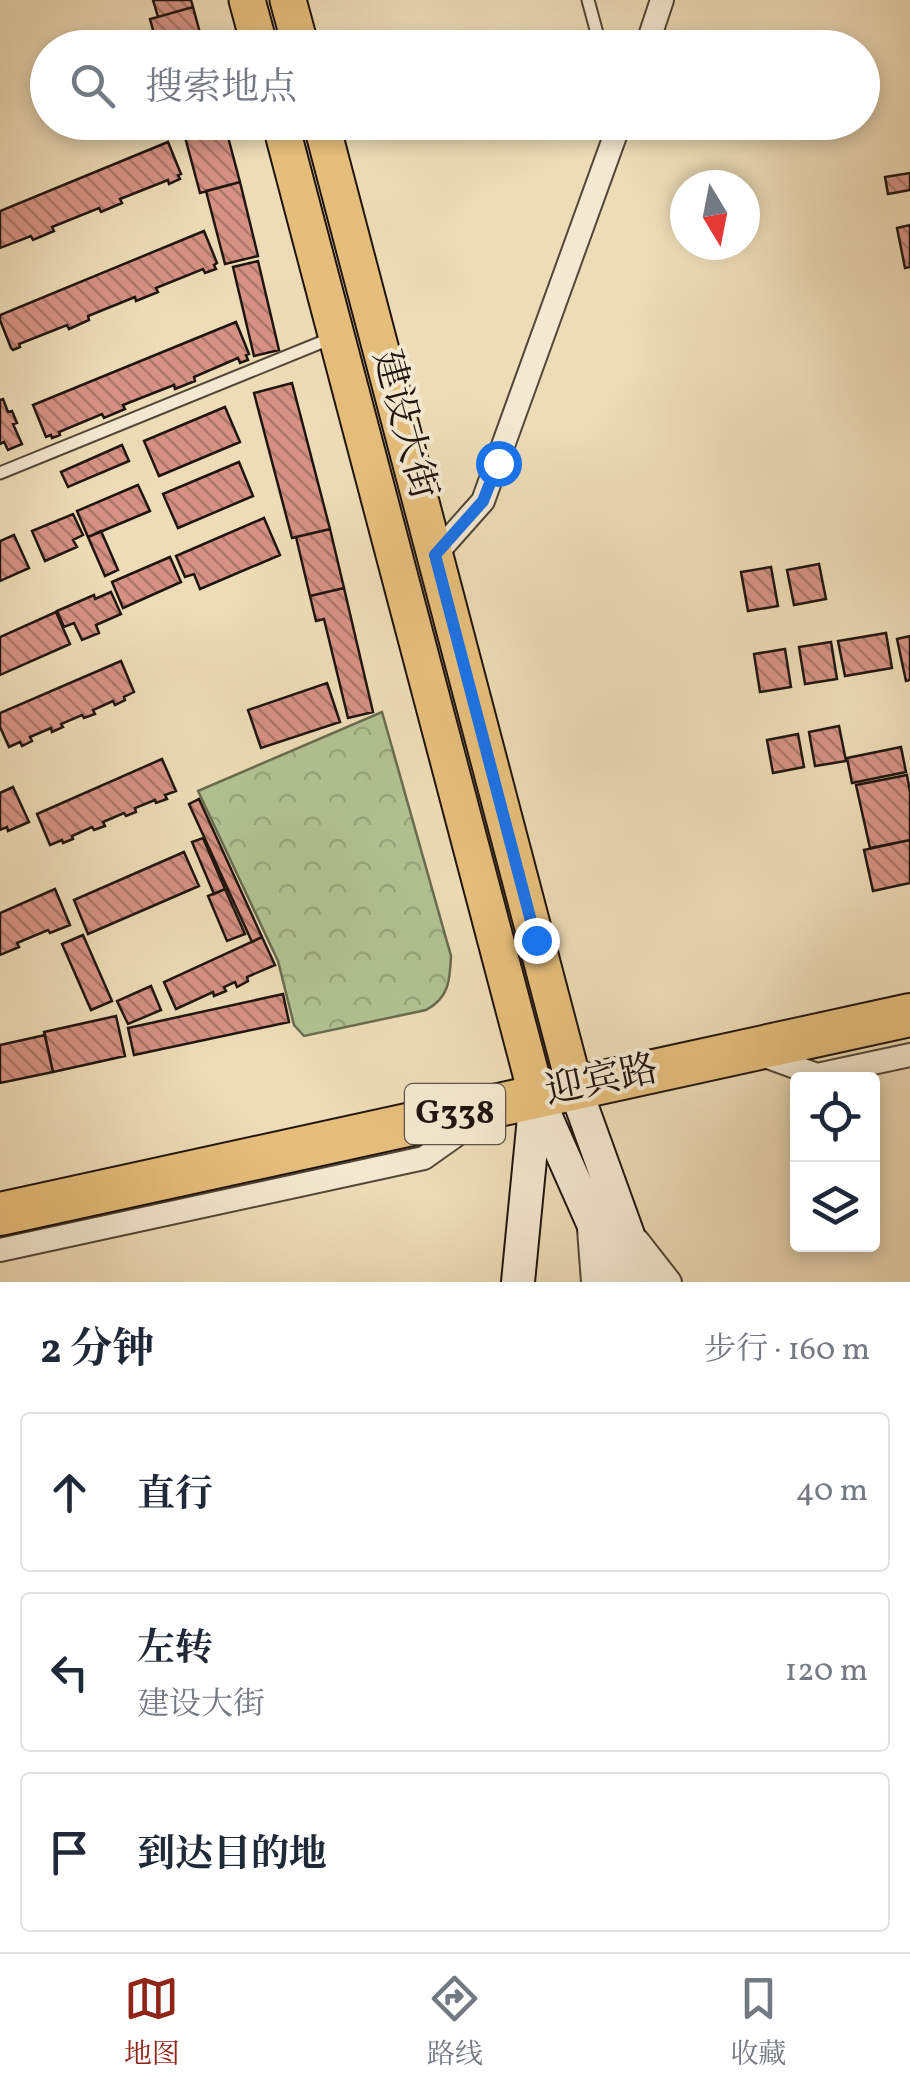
<!DOCTYPE html>
<html lang="zh">
<meta charset="utf-8">
<style>
body{margin:0;font-family:Vollkorn,"Noto Serif SC",serif;background:#f2f2f3;color:#1f2937}
.controls{position:absolute;right:30px;bottom:30px;display:grid;overflow:hidden;border-radius:10px;box-shadow:0 5px 15px #0003}
.controls button{width:90px;height:90px;display:grid;place-items:center;padding:0;border:0;border-bottom:2px solid #e0e1e3;background:#fff;color:#1f2937;font:50px sans-serif}
.compass{position:absolute;left:670px;top:170px;width:90px;height:90px;border-radius:50%;background:#fff;box-shadow:0 5px 15px #0003;rotate:170deg}
.stop{position:absolute;width:30px;height:30px;margin:-22px;border:8px solid #1a73e8;border-radius:50%;background:#fff}
.stop.end{background:#1a73e8;border-color:#fff;box-shadow:0 2px 10px #0008}
.list{margin:0;padding:0;list-style:none}
h2{display:flex;justify-content:space-between;align-items:center;height:130px;margin:0;padding:0 40px;font-size:42px}
h2 small{font-size:32px;font-weight:400;color:#747a83}
.list li{display:grid;grid-template-columns:65px 1fr auto;gap:30px;align-items:center;box-sizing:border-box;height:160px;margin:0 20px 20px;padding:0 20px;border:2px solid #e0e1e3;border-radius:10px}
.list b{display:block;font-size:38px;white-space:nowrap}
.list p{margin:0;font-size:32px;white-space:nowrap;color:#747a83}
.list em{font-size:32px;font-style:normal;color:#747a83}
.icon{flex:none;width:55px;height:55px;fill:none;stroke:currentColor;stroke-width:2;stroke-linecap:round;stroke-linejoin:round}
.map{position:relative;flex:none;width:910px;height:1282px;overflow:hidden}
.search{position:absolute;background:#fff;box-shadow:0 5px 15px #0003;left:30px;right:30px;top:30px;height:110px;display:flex;align-items:center;gap:25px;box-sizing:border-box;padding:0 35px;border-radius:55px;color:#747a83;font-size:38px}
.sheet{height:670px;background:#fff}
nav{display:flex;justify-content:space-around;align-items:center;box-sizing:border-box;height:140px;border-top:2px solid #e0e1e3;background:#fff;font-size:28px;color:#747a83}
nav a{display:grid;justify-items:center;gap:5px}
nav .on{color:#8f2418}
.map>svg:first-child{display:block}
</style>
<div class="map">
<svg width="910" height="1282" viewBox="0 0 910 1282">
<defs>
<pattern id="park-crowns" width="20" height="18" patternUnits="userSpaceOnUse" patternTransform="scale(2.5)"><rect width="20" height="18" fill="#b2c293"/><path d="M2 6a3 3 0 1 1 6 0M12 15a3 3 0 1 1 6 0" fill="none" stroke="#99a67e"/></pattern>
<pattern id="building-back-hatch" width="6" height="6" patternUnits="userSpaceOnUse" patternTransform="scale(2.5)"><rect width="6" height="6" fill="#d59284"/><path d="M-1 5l2 2M0 0l6 6M5-1l2 2" fill="none" stroke="#ac766a"/></pattern>
</defs>
<rect width="100%" height="100%" fill="#eddcb7"/>
<filter id="stains"><feTurbulence type="fractalNoise" baseFrequency=".002" numOctaves="4"/><feColorMatrix values="0 0 0 0 .2 0 0 0 0 .09 0 0 0 0 .02 0 0 0 .5 -.17"/></filter>
<radialGradient id="worn" r=".72"><stop offset=".6" stop-color="#630" stop-opacity="0"/><stop offset="1" stop-color="#630" stop-opacity=".3"/></radialGradient>
<path fill="url(#park-crowns)" stroke="#696c50" stroke-width="2.5" d="M382 712 451 956C450 980 449 998 426 1010L304 1036 294 1025 278 961 198 791Z"/>
<path fill="url(#building-back-hatch)" stroke="#20150e" stroke-width="2.5" d="M153 0H191L193 7 158 17Z
M193 7 204 48H158L150 19Z
M181 122H224L240 182 200 193Z
M168 142 181 174 178 175 180 179 169 184 168 180 120 199 122 203 101 212 99 208 52 227 54 231 33 240 31 236 0 248V211Z
M910 173V190L888 194 885 177Z
M240 182 258 256 225 264 206 191Z
M910 225V267L905 268 897 228Z
M204 231 217 263 214 265 216 269 205 273 203 269 156 288 158 292 136 301 135 297 88 316 89 320 69 329 67 325 19 344 20 347 13 350 11 348 0 320V315Z
M258 261 279 350 254 356 233 267Z
M236 322 249 354 246 355 248 360 240 363 238 358 194 377 195 381 175 389 174 385 123 405 125 409 104 418 102 414 59 432 60 435 52 438 51 435 46 437 33 405Z
M292 383 330 529 292 538 254 393Z
M3 399 8 412 12 411 17 423 13 424 22 444 8 450 4 442 0 444V400Z
M225 407 240 442 159 476 144 441Z
M122 445 129 461 68 487 61 472Z
M239 462 253 496 178 528 163 494Z
M138 485 150 511 88 537 77 511Z
M73 514 83 535 73 540 77 547 45 561 32 531Z
M264 518 280 555 200 589 194 574 185 577 176 556Z
M330 529 344 588 310 596 296 537Z
M101 531 118 570 105 576 88 537Z
M14 535 29 568 0 581V541Z
M170 557 181 582 123 608 112 582Z
M819 564 826 599 794 605 787 570Z
M771 567 778 606 748 611 741 572Z
M344 588 373 712 348 718 324 619 316 621 310 596Z
M111 592 121 614 96 625 99 633 82 640 74 623 64 627 57 611 94 595 95 599Z
M56 612 70 644 0 675V637Z
M886 633 892 668 845 676 838 641Z
M910 636V680L906 681 897 639Z
M831 642 837 679 805 684 799 647Z
M785 649 791 687 760 692 754 654Z
M121 661 134 692 124 697 125 700 115 705 113 701 93 710 95 714 84 718 82 715 61 724 63 727 52 732 51 728 30 737 32 741 22 746 20 742 9 747 0 727V713Z
M327 683 340 722 261 748 248 710Z
M839 726 846 761 815 766 809 732Z
M798 734 804 767 773 773 767 740Z
M901 747 906 772 852 783 847 758Z
M162 759 176 791 165 795 167 799 156 803 155 800 135 808 136 812 126 816 124 813 103 822 105 826 94 830 92 827 72 836 73 839 63 843 62 840 50 845 37 814Z
M907 775 910 792V840L870 848 856 785Z
M13 787 29 822 8 831 7 827 0 830V793Z
M199 799 262 937 252 942 189 804Z
M203 838 225 889 214 894 192 842Z
M910 840V883L873 891 864 850Z
M184 852 199 886 88 934 74 900Z
M55 889 70 925 50 933 48 930 17 943 19 947 0 955V913Z
M225 889 245 934 227 941 208 896Z
M83 935 112 1001 91 1010 62 944Z
M262 937 275 965 247 977 248 981 237 987 235 982 224 987 226 991 214 996 213 992 176 1009 164 982Z
M151 986 161 1010 128 1024 117 1001Z
M283 994 289 1022 134 1055 128 1028Z
M116 1016 125 1056 53 1072 44 1032Z
M45 1035 53 1072 0 1083V1045Z"/>
<g fill="none" stroke-linecap="round" stroke-linejoin="round">
<defs>
<path id="lane" d="M588 0 601 48
M0 473 332 338"/>
<path id="street" d="M646 48 662 0
M435 555 483 501 620 122
M757 1053 817 1075 910 1055
M589 1229 593 1282
M638 1241 670 1282
M0 1250 424 1158 479 1119"/>
<path id="secondary" d="M575 1088 645 1282
M537 1097 619 1282
M518 1282 536 1097"/>
<path id="primary" d="M247 0 260 48
M288 0 301 48
M280 122 537 1097
M321 122 575 1088"/>
<path id="highway" d="M0 1214 910 1015"/>
</defs>
<use href="#lane" stroke="#534738" stroke-width="15"/>
<use href="#street" stroke="#534738" stroke-width="26"/>
<use href="#secondary" stroke="#20150e" stroke-width="36"/>
<use href="#primary" stroke="#20150e" stroke-width="39"/>
<use href="#highway" stroke="#20150e" stroke-width="46"/>
<use href="#lane" stroke="#f3e8d0" stroke-width="11"/>
<use href="#street" stroke="#f3e8d0" stroke-width="22"/>
<use href="#secondary" stroke="#f3e8d0" stroke-width="32"/>
<use href="#primary" stroke="#e6be7c" stroke-width="35"/>
<use href="#highway" stroke="#e6be7c" stroke-width="42"/>
</g>
<g fill="none" stroke-linecap="round" stroke-linejoin="round">
<path stroke="#1a73e8" stroke-width="12" d="M498 463 483 501 435 555 536 940"/>
</g>
<g text-anchor="middle" dominant-baseline="central" stroke-width="8" stroke-linejoin="round" paint-order="stroke">
<rect fill="#f3e8d0" stroke="#5f5448" stroke-width="2.5" x="405" y="1084" width="100" height="60" rx="8"/>
<g font-size="35" font-weight="bold" fill="#20150e">
<text x="455" y="1114">G338</text>
</g>
<g font-size="38" fill="#20150e" stroke="#f3e8d0">
<text transform="translate(403 425) rotate(75)">建设大街</text>
<text transform="translate(602 1082) rotate(-12)">迎宾路</text>
</g>
</g>
<rect width="100%" height="100%" filter="url(#stains)"/>
<rect width="100%" height="100%" fill="url(#worn)"/>
</svg>
<div class="controls">
<button><svg class="icon" aria-label="locate" viewBox="0 0 24 24"><circle cx="12" cy="12" r="6"/><path d="M12 2v4M12 18v4M2 12h4M18 12h4"/></svg></button>
<button><svg class="icon" aria-label="layers" viewBox="0 0 24 24"><path d="M12 4l9 5-9 5-9-5zM3 14l9 5 9-5"/></svg></button>
</div>
<svg class="compass" viewBox="-18 -18 36 36"><path d="M0-13l5 13h-10z" fill="#e53935"/><path d="M0 13l5-13h-10z" fill="#747a83"/></svg>
<div class="stop" style="left:498px;top:463px"></div>
<div class="stop end" style="left:536px;top:940px"></div>
<div class="search"><svg class="icon" aria-label="search" viewBox="0 0 24 24"><circle cx="10" cy="10" r="6"/><path d="M15 15l6 6"/></svg>搜索地点</div>
</div>
<section class="sheet">
<h2>2 分钟<small>步行 · 160 m</small></h2>
<ul class="list">
<li><svg class="icon" aria-label="ahead" viewBox="0 0 24 24"><path d="M12 20V5M6 11l6-6 6 6"/></svg><div><b>直行</b></div><em>40 m</em></li>
<li><svg class="icon" aria-label="left" viewBox="0 0 24 24"><path d="M17 20v-9H6M10 6l-5 5 5 5"/></svg><div><b>左转</b><p>建设大街</p></div><em>120 m</em></li>
<li><svg class="icon" aria-label="arrive" viewBox="0 0 24 24"><path d="M6 21V4h12l-3 4 3 4H6"/></svg><div><b>到达目的地</b></div></li>
</ul>
</section>
<nav>
<a class="on"><svg class="icon" aria-label="map" viewBox="0 0 24 24"><path d="M3 6l6-2 6 2 6-2v14l-6 2-6-2-6 2zM9 4v14M15 6v14"/></svg>地图</a>
<a><svg class="icon" aria-label="directions" viewBox="0 0 24 24"><path d="M12 3l9 9-9 9-9-9zM9 14v-3h6M13 9l2 2-2 2"/></svg>路线</a>
<a><svg class="icon" aria-label="saved" viewBox="0 0 24 24"><path d="M7 4h10v16l-5-4-5 4z"/></svg>收藏</a>
</nav>
